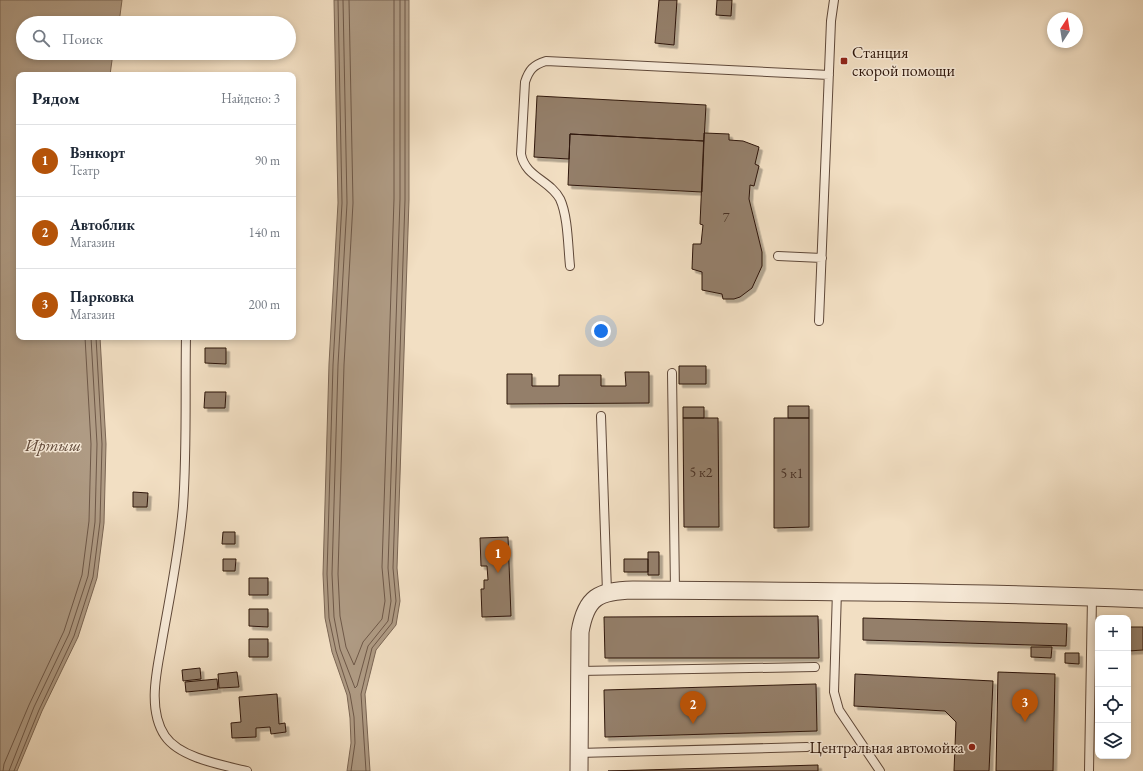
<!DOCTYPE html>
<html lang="ru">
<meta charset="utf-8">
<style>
body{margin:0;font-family:"EB Garamond",serif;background:#f2f2f3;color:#1f2937}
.controls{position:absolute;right:12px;bottom:12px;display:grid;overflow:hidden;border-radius:8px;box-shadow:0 2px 6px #0003}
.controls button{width:36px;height:36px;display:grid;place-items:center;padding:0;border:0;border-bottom:1px solid #e0e1e3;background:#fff;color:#1f2937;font:20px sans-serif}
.compass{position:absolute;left:1047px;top:12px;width:36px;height:36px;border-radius:50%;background:#fff;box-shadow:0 2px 6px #0003;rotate:12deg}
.you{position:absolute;left:601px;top:331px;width:14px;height:14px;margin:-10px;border:3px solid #fff;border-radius:50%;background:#1a73e8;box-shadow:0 0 0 6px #1a73e833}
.badge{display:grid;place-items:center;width:26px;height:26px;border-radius:50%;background:#b45309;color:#fff;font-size:13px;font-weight:700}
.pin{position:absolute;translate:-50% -33px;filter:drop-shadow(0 1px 2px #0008)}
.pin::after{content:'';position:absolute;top:21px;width:14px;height:12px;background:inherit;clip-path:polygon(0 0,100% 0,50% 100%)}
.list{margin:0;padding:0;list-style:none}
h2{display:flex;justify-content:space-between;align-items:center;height:52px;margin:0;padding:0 16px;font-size:17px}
h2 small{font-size:13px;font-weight:400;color:#747a83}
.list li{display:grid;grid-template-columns:26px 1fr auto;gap:12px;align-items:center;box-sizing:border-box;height:72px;padding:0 16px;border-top:1px solid #e0e1e3}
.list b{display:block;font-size:15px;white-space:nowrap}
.list p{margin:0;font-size:13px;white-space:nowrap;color:#747a83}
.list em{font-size:13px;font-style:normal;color:#747a83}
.icon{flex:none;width:22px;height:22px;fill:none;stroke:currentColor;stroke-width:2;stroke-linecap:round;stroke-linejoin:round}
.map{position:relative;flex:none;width:1143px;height:771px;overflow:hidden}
.search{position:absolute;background:#fff;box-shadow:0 2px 6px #0003;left:16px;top:16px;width:280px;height:44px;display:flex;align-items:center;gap:10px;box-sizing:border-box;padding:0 14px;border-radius:22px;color:#747a83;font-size:15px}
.panel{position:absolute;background:#fff;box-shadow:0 2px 6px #0003;left:16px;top:72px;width:280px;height:268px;border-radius:8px}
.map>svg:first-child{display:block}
</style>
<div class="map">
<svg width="1143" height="771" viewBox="0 0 1143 771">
<defs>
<filter id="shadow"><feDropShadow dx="3.5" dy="3.5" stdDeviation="0" flood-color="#0004"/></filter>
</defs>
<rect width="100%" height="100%" fill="#f2dfc3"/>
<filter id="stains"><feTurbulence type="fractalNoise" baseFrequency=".005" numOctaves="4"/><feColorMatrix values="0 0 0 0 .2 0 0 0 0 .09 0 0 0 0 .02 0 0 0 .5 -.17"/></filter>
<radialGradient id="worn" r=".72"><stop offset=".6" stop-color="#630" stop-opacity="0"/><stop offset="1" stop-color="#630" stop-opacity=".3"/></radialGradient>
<path fill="#af9b84" stroke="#7b6654" d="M0 0H122L119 23H23V53H113L110 75H19V337H100L106 444 104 523 97 578 78 637 42 711 17 771H0Z
M334 0H409V200L397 568 400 601 396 625 376 650 365 694 370 771H347L351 743 350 718 347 695 332 652 325 618 323 574 329 364 338 203Z"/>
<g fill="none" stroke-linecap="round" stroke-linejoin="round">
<path stroke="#6e5848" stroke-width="1" d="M338 0 342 203 333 365 327 574 329 618 336 651 350 694 354 717 355 743 351 771
M343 0 347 203 338 365 332 574 334 617 340 649 355 688 357 686 368 646 388 621 391 601 388 568 400 199V0
M349 0 353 203 344 365 338 574 340 616 346 647 354 665 363 642 382 619 385 601 382 567 394 199V0
M3 771 4 764 29 705 64 631 82 575 89 521 91 444 85 337
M9 771 34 707 69 634 88 576 95 522 97 444 91 337
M14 771 39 710 74 636 93 577 100 522 102 444 96 337
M366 771 361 694 372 648 392 623 396 601 393 568 405 200V0"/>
</g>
<path fill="#947f6b" stroke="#2e160b" filter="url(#shadow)" d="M659 0H677L674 45 655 43Z
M717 0H732L731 16 716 15Z
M537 96 706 105 704 141 570 134 569 159 534 157Z
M704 133 729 134V140L743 141 759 147 755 164 759 166 754 186 750 185 749 199 762 252V266L752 288 740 297 734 299H723L722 294 702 290V272L692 269 693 244H701L703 225 700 224Z
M570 134 704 141 702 192 568 185Z
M205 348H226V364L205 363Z
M679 366H706V384H679Z
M625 372H649V403L507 404V374H532V386H559V375H601V386H626Z
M205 392H226L225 408H204Z
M788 406H809V418H788Z
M683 407H704V418H683Z
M683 418H718L719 527H684Z
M774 418H809V527L774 528Z
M133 492 148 493 147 507H133Z
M223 532H235V544H222Z
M508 537 511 616 482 617 481 589H484V580H488L487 566H481L480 538Z
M648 552H659V575H648Z
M223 559H236L235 571H223Z
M624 559H648V572H624Z
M249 578H268V595H249Z
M249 609H268V627L249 626Z
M818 616 819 658H605L604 617Z
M863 618 1067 624 1066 646 863 640Z
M1128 627H1143V650L1128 651Z
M249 639H268V657H249Z
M1031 647H1052L1051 658 1031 657Z
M1065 653H1079V664L1065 663Z
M200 668 201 679 183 681 182 670Z
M237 672 239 687 219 688 218 674Z
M998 672 1055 674 1053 771H996Z
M855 674 993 681 989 771H954L956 722 945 711 854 706Z
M217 679 218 689 186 692 185 682Z
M816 684 817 731 605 737 604 690Z
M277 694 279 724 285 723 286 732 271 734 270 727 256 728V737L232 738 231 723 241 722 239 697Z
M818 765V771H608Z"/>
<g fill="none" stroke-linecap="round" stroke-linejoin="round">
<defs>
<path id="service" d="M778 256 822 258
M570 266C568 247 568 216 560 199 550 180 525 177 521 154L525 82C529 70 533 65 546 61L829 75
M819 321 831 21 834 0
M186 337C185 393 187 450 183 506 179 554 169 600 161 647 156 674 148 711 165 736 180 758 222 765 247 771
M672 373 675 590
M601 416 607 592
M837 590 834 692 839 710 880 771
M579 671 815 667
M578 753 807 747
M1089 771 1092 597"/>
<path id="minor" d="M579 771 580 632C586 597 598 591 633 590 803 591 973 592 1143 599"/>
</defs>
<use href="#service" stroke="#5f4839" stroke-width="10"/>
<use href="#minor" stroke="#5f4839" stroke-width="19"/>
<use href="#service" stroke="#f7ead8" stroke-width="8"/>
<use href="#minor" stroke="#f7ead8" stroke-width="17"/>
</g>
<g fill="#8f2418" stroke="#f7ead8" stroke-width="1.5">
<rect x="840" y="57" width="8" height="8" rx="2"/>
<circle cx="972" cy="747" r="4"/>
</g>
<g text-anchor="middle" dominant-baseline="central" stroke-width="3" stroke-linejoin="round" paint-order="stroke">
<g font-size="14" fill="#483023">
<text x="726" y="217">7</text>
<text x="701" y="472">5 к2</text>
<text x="792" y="473">5 к1</text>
</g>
<g font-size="16" fill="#2e160b" stroke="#f7ead8" text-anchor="start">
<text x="852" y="52">Станция<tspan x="852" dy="18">cкорой помощи</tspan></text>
<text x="964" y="747" text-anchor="end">Центральная автомойка</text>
</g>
<g font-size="17" font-style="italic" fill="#624b3b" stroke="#f7ead8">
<text x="53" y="445">Иртыш</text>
</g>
</g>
<rect width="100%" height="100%" filter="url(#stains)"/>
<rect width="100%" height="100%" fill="url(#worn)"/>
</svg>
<div class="controls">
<button>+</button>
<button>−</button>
<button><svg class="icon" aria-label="locate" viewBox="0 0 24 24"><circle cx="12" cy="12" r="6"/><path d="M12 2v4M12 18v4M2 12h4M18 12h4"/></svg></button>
<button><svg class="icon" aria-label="layers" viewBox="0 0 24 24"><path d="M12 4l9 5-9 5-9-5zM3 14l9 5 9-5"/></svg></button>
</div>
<svg class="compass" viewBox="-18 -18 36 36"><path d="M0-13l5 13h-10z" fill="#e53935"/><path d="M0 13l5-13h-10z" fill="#747a83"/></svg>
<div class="you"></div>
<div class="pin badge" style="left:498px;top:573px">1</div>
<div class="pin badge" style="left:693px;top:724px">2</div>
<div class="pin badge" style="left:1025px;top:722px">3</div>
<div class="search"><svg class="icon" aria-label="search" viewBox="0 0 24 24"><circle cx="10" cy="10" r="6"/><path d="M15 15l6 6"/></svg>Поиск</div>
<section class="panel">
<h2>Рядом<small>Найдено: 3</small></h2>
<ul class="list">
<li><span class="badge">1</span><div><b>Вэнкорт</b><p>Театр</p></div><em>90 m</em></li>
<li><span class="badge">2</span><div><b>Автоблик</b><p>Магазин</p></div><em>140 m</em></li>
<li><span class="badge">3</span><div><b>Парковка</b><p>Магазин</p></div><em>200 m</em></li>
</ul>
</section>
</div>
